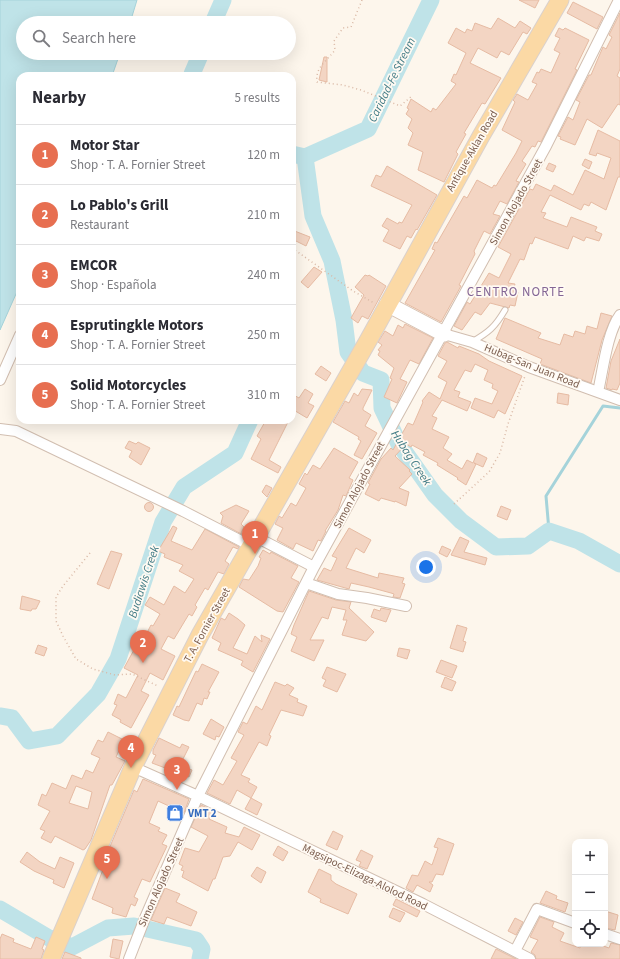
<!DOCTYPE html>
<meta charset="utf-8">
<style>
body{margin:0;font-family:"Source Sans 3",sans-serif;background:#f7f7f7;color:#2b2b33}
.controls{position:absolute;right:12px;bottom:12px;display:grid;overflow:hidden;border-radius:8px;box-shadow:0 4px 16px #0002}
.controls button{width:36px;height:36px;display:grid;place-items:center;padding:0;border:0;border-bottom:1px solid #e1e1e2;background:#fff;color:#2b2b33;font:20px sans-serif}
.you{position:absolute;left:426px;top:567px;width:14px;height:14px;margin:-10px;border:3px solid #fff;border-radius:50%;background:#1a73e8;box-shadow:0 0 0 6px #1a73e833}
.badge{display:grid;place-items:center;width:26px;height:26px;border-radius:50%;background:#e76f51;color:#fff;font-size:13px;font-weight:700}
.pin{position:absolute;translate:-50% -33px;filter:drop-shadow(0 1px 2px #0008)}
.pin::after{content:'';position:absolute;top:21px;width:14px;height:12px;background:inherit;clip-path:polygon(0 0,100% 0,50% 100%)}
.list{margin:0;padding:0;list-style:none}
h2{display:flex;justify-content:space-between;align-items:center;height:52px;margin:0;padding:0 16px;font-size:17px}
h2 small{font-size:13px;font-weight:400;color:#7c7c81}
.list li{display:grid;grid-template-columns:26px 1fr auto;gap:12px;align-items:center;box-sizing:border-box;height:60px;padding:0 16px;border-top:1px solid #e1e1e2}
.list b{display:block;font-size:15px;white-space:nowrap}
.list p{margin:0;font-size:13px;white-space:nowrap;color:#7c7c81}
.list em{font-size:13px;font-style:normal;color:#7c7c81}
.icon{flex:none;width:22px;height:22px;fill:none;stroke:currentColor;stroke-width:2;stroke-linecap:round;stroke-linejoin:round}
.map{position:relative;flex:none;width:620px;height:959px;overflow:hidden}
.search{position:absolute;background:#fff;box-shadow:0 4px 16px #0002;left:16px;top:16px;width:280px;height:44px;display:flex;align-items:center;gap:10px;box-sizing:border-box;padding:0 14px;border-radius:22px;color:#7c7c81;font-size:15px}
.panel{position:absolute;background:#fff;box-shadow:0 4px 16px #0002;left:16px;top:72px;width:280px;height:352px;border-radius:12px}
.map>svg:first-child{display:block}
</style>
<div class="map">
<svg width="620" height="959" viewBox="0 0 620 959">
<rect width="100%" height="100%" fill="#fdf6ec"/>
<path fill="#bfe3e8" stroke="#a5d3da" d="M0 0H137L130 23H23V53H120L112 76H20V285L0 330Z"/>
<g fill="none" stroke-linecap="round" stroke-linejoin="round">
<path stroke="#a5d3da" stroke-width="3" d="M549 531 546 496 603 406 620 408"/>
<path stroke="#bfe3e8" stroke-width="17" d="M213 23 223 0
M193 76 192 74 201 53
M292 154 305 157 368 129 431 0
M305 157 313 216 332 261 344 320 348 352 363 373 381 380 382 408 399 444 435 495 461 521 496 547 528 546 549 531 579 541 620 564
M0 716 12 718 29 741 57 736 98 694 118 659 163 522 184 487 235 453 250 420
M0 909 49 938 72 947 108 928 134 926 196 940 202 949 200 959"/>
</g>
<path fill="#f3d5c3" stroke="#e6bba3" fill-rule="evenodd" d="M519 0H539L535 8Z
M573 2 603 17 597 29 567 13Z
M620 13V69L617 76 620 78V105L618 104 602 128 587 119 575 145 560 139 561 137 558 136 568 117 573 120 580 102 576 100 589 75H591L603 47 606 49 612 37 609 35Z
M498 18 515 28 520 21 531 28 527 34 523 32 509 55 501 51 497 58 478 48 470 63 501 78 485 104 482 103 464 133 466 134 456 152 458 154 444 182 418 170 423 152 408 145 413 133 408 128 412 119 406 114 409 109 407 108 411 99 431 112 433 108 436 110 456 84 451 81 454 74 456 75 466 53 448 43 456 28 465 33 467 29 472 31 475 23 491 29Z
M559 28 563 30 565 28 589 40 575 69 577 70 541 142 538 141 535 147 532 146 522 161 526 164 517 179 516 181 519 182 507 204 500 201 493 214 500 216 490 234 484 231 474 251 475 254 459 285 461 286 441 322 405 303 435 250 432 249 435 242 437 243 464 196 467 198 477 180 492 188 494 185 496 186 516 153 522 141 502 130 515 102 513 100 517 94 528 100 537 84 532 82 537 72 539 73 541 69 551 73 560 53 554 50 560 38 555 36Z
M324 57H327V82L319 80Z
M598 130 620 141V177H618L606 210 591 202 589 206 584 204 581 210 550 195 541 212 546 213 543 218 567 227 571 217 597 227 595 231 602 234 599 241 586 237 584 241 573 236 568 249 535 237 532 244 530 243 524 260 520 259 508 283 515 284 513 291 518 292 515 306 510 305 509 308 490 303 481 315 475 312 462 330 454 326 467 302 470 304 489 273 499 278 511 254 498 247 530 189 533 190 536 184 551 191 554 185 573 195 585 170 604 179 611 158 597 153 596 156 589 154Z
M585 159 592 162 589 169 582 165Z
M549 163 556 166 553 172 546 169Z
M387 166 437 195 417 230 416 229 411 238 407 236 400 249 383 241 389 230 382 226 387 218 398 224 399 222 402 223 412 205 371 186 376 175 381 177Z
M292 230 310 237 306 246 292 239Z
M314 267 322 272 308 288 301 282Z
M365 275 368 276 369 275 386 286 368 319 362 316 358 323 351 318 364 295 355 287Z
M601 313 612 316 602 340 591 383 540 364 542 359 496 339 505 318 541 333 538 338 560 345 564 334 573 337 575 331 585 334 587 326 597 329Z
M405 324 433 338 419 364 410 360 400 379 407 382 397 403 384 397 392 379 390 378 394 368 378 355 380 351 378 350 382 345 378 342 385 331 393 336 398 325 403 328Z
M620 339V383L617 390 612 389V390L606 388 611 361Z
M447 342 458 348 459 346 479 354 489 361 522 376 505 414 498 410 494 418 471 408 475 398 492 404 498 391 492 388 493 384 484 380 488 370 475 364 471 372 465 370 454 390 460 392 458 397 471 402 467 411 442 400 432 416 437 418 432 429 449 437 443 448 452 454 447 460 462 469 467 460 473 463 477 453 487 458 483 467 474 463 476 464 466 485 457 479 458 478 437 465 438 463 423 455 425 452 412 445 411 447 406 444 395 456 410 470 409 471 412 474 399 488 409 492 406 506 395 501V502L381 498 379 501 365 494 370 484 368 483 381 459 391 448 393 450 408 423 413 425 423 402 422 401 429 392 440 399 447 382 438 377 447 361 438 356 445 343Z
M321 366 331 373 326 381 315 374Z
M305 389 313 394 308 403 314 406 307 418 292 409V394L299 398Z
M362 389 372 390 363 408V410L371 415 365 426 377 433 362 459 354 455 361 441 358 439 359 437 333 422 345 401 349 403 354 393 358 396Z
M558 393 569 395 568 405 557 403Z
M266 420 272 423 274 420H289L269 460 281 467 278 473 251 459 261 439 257 436Z
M129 441 136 444 138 442 150 448 141 465 129 457 132 451 125 448Z
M334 448 358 462 349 478 353 480 346 496 343 495 338 510 325 531H326L321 541 318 540 313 551 296 543 293 549 277 540 283 528 275 524 279 516 282 518 291 503 296 506 306 488 299 484 305 473 307 475 313 465 320 469Z
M266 485 272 488 267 497 262 492Z
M144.5 507a4.5 4.5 0 1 1 9 0a4.5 4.5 0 1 1-9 0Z
M236 505 249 511 241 524 244 527 241 533 246 534 245 536 221 523 223 516 220 513Z
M501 506 511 510 507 520 497 516Z
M173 526 177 528 171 541 192 550 205 529 239 547 238 549 233 547 225 561 229 564 224 574 218 572 208 590 205 588 195 605 197 607 192 616 189 614 174 639 168 636 161 649 175 656 163 680 150 673 141 691 149 695 131 728 120 722 121 720 112 715 117 705 114 704 118 694 126 698 138 675 124 668 135 648 138 650 151 625 153 626 160 614 145 605 150 597 164 605 174 586 185 593 194 579 179 571 183 565 164 557 165 554 158 551Z
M349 528 371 540 364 553 356 548 346 568 378 578 379 573 404 578 402 583 405 584 400 598 393 597 394 594 391 593 369 587 351 583 349 589 317 580 324 568 331 571 337 558 332 556Z
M460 537 469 541 464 552 487 558 485 565 451 555Z
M442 546 451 550 447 557 439 553Z
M263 550 270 554 271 552 298 566 291 578 299 582 283 612 277 611 239 587 243 579 249 580 258 566 261 558 259 557Z
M111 551 122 554 109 589 97 584Z
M309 591 336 600 351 602 349 608 374 632 366 641 342 635 347 620H343L346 610 332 607 328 619 322 617 310 640H324L314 661 291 651 297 637 291 634 294 625Z
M22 596 40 601 36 609H32L31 611 20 609Z
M381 608 391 610 386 622 371 617 374 609 380 611Z
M229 613 238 619 245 625 233 648 247 654 255 636 262 642 261 635 270 639 253 672 241 665 243 661 218 650 221 643 212 638 221 618 225 620Z
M457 625 467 628 463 641 466 642 463 652 450 648Z
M38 645 47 648 44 656 35 653Z
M399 648 410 650 407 659 397 656Z
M441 660 457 666 452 678 436 672Z
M202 664 219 672 208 692H210L207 699 204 698 202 705 197 703 189 721 184 720 173 715 177 706 179 707 196 671 198 672Z
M327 667 346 674 337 692 323 686 326 680 322 678Z
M445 677 456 682 452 691 441 687Z
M275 682 285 686 287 684 294 688 289 695 298 699 297 702 307 706 303 716 281 710 269 735 271 736 267 746 259 742 241 775 250 779 248 782 257 787 251 798 237 790 230 804 207 793 214 780 223 785 237 761 231 758 244 735 238 732 243 722 247 724 256 706 262 710Z
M211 719 224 727 219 737 216 736 215 740 203 734Z
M108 732 124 740 116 757 125 761 112 785H110L91 840 85 849 83 850 55 836 51 843 41 838 45 831 40 829 50 811 38 805 42 794 46 796 52 783 66 789 72 775 82 779 86 770 93 773 100 758 91 754 98 740 103 742ZM76 786 92 792 88 809 69 803Z
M159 738 180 748 182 744 189 747 180 765 192 770 189 777 152 763 156 755 153 754V750Z
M143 779 189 799 184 813 158 801 149 823 160 828 158 831 167 835 162 844 167 846 150 882 142 879 134 897 138 899 135 906 131 904 126 917 112 913 113 908 92 899 105 864 103 863 134 790 137 792Z
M251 798 262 804 257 815 245 809Z
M201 805 214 811 209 819 227 827 225 833 239 837 244 827 260 835 252 850 238 842 230 856 223 857 215 879H213L208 891 182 877 184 871 181 870 183 866 179 864 185 848 199 852 208 836 191 827Z
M333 831 343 836 337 850 326 845Z
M438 838 454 844 443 875 436 874 432 882H429L433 885 430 892 417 885 413 892 406 888 412 875 418 876 425 861 432 865 438 848 434 847Z
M278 846 288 852 283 861 273 855Z
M361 850 373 856 367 869 359 866 361 862 356 860Z
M27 852 40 862 55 869 60 857 74 863 64 888 53 883 54 880 34 871 20 862Z
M257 867 266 872 261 883 251 876Z
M319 869 331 875V880L336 884 357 894 348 914 320 902 321 899 308 892Z
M165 888 180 894 176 902 197 912 191 926 167 917 164 924 151 920Z
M546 891 557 896 556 899 568 903 565 912 540 903Z
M396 899 420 911 417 917 393 905Z
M393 908 405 913 400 922 389 917Z
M605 911 618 915 615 930 605 928Z
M540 917 554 922 552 927 564 933 560 941 580 948 581 944H598L609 948 611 943 620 945V959H536L535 955 531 952 538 940 530 937Z
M515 918 523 922 516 935 508 931Z
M2 934 14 939 13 942 31 949 36 937 45 941 42 949 44 950 41 959H0V939Z
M113 939 123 941 119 959 110 957Z
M496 949 516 959H491Z
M65 952 81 958V959H62Z"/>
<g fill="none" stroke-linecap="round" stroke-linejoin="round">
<defs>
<path id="lane" d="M472 342C489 332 495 327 505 310"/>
<path id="street" d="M444 334 472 342 529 367 620 400
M0 380 20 335
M598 392C603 370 607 333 620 315
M0 429 16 431 183 511 251 546
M256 537 314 567
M306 583 338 594 367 598 406 606
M133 767 198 796 423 904 530 959
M605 934 620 939
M515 951 537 909 575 923
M129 959 145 918 198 796 314 567 546 146 619 0"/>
<path id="secondary" d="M387 304 444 334"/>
<path id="primary" d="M51 959 133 767 200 635 369 339 481 136 560 0"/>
</defs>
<use href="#lane" stroke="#d1beb0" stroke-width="7"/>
<use href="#street" stroke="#d1beb0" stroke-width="12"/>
<use href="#secondary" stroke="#d6c0b0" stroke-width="17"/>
<use href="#primary" stroke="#dad1cd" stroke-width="19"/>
<path stroke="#d9b8a5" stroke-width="1.5" stroke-dasharray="1 3" stroke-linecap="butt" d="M362 0 351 27 343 28 334 41 335 50C327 61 315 67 317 82L343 85 361 90 400 106 412 96
M292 248 353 291 374 303
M454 504 489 472 500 453 508 424 525 376
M90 553 63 586 56 597V621L63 636 76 659 93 669 115 675 132 674 158 686"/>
<use href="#lane" stroke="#fff" stroke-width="5"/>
<use href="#street" stroke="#fff" stroke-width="10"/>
<use href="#secondary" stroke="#fff" stroke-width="15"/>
<use href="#primary" stroke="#fbd9a5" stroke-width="17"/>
</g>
<defs>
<symbol id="shop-square" viewBox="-11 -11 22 22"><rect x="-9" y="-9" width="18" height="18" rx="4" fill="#3f7fe0" stroke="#fffaf3"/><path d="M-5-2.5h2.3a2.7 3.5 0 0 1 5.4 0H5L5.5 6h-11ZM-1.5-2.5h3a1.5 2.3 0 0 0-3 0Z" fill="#fff"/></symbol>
</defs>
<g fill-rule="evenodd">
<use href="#shop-square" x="165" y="803" width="20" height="20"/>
</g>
<g text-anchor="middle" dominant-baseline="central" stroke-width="3.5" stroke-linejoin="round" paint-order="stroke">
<g font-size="11" fill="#7a5c4d" stroke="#fffaf3">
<text transform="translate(472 151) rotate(-60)">Antique-Aklan Road</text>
<text transform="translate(516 202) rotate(-61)">Simon Alojado Street</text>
<text transform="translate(532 366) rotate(22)">Hubag-San Juan Road</text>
<text transform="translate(359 485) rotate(-62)">Simon Alojado Street</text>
<text transform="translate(207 625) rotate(-61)">T. A. Fornier Street</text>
<text transform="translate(365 877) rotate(26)">Magsipoc-Elizaga-Alolod Road</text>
<text transform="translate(161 882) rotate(-66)">Simon Alojado Street</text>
</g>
<g font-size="11" font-weight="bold" fill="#366cbe" stroke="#fffaf3" text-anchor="start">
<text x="188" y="813">VMT 2</text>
</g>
<g font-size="12" font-style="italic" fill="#437c86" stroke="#fffaf3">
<text transform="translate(392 80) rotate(-64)">Caridad-Fe Stream</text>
<text transform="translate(411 458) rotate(57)">Hubag Creek</text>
<text transform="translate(144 582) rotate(-72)">Budiawis Creek</text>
</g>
<g font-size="13" letter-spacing="1" fill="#846695" stroke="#fffaf3">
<text x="516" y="292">CENTRO NORTE</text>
</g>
</g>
</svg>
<div class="controls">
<button>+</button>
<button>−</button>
<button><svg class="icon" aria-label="locate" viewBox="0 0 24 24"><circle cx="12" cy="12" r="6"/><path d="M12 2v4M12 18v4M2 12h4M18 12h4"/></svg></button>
</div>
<div class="you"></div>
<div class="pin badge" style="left:255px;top:554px">1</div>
<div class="pin badge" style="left:143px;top:663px">2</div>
<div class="pin badge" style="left:177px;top:790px">3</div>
<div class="pin badge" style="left:131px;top:768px">4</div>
<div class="pin badge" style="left:107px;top:879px">5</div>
<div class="search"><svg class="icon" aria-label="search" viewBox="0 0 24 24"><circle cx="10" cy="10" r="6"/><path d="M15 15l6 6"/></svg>Search here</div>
<section class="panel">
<h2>Nearby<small>5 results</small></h2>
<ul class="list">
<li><span class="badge">1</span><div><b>Motor Star</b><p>Shop · T. A. Fornier Street</p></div><em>120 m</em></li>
<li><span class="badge">2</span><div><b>Lo Pablo's Grill</b><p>Restaurant</p></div><em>210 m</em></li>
<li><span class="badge">3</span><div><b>EMCOR</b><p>Shop · Española</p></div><em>240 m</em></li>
<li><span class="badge">4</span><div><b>Esprutingkle Motors</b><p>Shop · T. A. Fornier Street</p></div><em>250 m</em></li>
<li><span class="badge">5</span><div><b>Solid Motorcycles</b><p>Shop · T. A. Fornier Street</p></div><em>310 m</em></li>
</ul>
</section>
</div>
